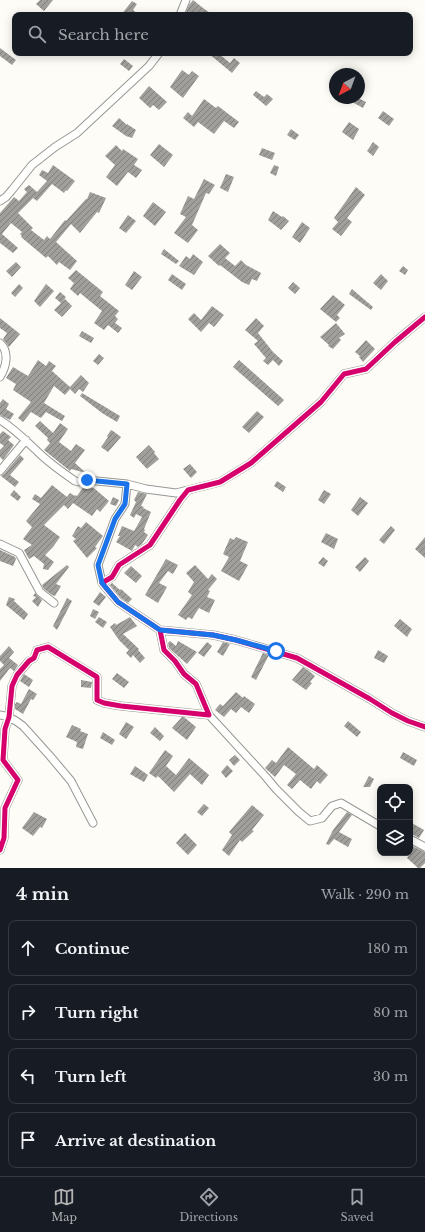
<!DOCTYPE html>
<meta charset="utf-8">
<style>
body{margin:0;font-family:"Libre Baskerville",serif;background:#20242c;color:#f1f3f6}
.controls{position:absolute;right:12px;bottom:12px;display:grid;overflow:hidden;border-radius:8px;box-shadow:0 2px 10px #0003}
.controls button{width:36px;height:36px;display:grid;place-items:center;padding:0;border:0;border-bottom:1px solid #363941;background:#171b24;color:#f1f3f6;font:20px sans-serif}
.compass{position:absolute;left:329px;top:68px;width:36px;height:36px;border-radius:50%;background:#171b24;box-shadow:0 2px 10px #0003;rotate:221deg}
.stop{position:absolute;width:12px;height:12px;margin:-9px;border:3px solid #1a73e8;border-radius:50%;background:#fff}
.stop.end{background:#1a73e8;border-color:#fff;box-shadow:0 1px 4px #0008}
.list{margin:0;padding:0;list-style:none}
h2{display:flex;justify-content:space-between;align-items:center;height:52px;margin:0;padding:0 16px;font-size:17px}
h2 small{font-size:13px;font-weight:400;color:#9ea1a6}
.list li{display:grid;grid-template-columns:26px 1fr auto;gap:12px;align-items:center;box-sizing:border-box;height:56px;margin:0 8px 8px;padding:0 8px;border:1px solid #363941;border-radius:8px}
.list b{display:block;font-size:15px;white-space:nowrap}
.list em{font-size:13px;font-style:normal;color:#9ea1a6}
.icon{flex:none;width:22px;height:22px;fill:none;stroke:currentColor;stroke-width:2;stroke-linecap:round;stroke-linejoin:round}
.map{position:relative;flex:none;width:425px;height:868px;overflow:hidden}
.search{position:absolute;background:#171b24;box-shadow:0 2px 10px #0003;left:12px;right:12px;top:12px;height:44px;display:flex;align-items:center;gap:10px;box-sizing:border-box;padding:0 14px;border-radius:8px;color:#9ea1a6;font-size:15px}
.sheet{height:308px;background:#171b24}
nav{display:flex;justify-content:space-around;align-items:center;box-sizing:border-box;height:56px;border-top:1px solid #363941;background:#171b24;font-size:11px;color:#9ea1a6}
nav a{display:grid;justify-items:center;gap:2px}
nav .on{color:#b2b2b3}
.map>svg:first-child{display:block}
</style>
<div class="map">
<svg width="425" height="868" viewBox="0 0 425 868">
<defs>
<pattern id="building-hatch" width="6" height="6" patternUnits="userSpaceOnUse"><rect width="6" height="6" fill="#a19f9c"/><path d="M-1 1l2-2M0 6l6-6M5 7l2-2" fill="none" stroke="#82807e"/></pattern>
</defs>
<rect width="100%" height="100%" fill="#fdfcf7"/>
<path fill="url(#building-hatch)" d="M40 0H53L44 11 36 4Z
M193 0 203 8 213 15H185L189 5Z
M132 1 137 4 133 10 139 15H121Z
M0 48 16 60 12 65 0 56Z
M208 53H218L230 63 234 58 240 63 232 73Z
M124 59 133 66 129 71 120 64Z
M182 70 189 75 192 71 199 76 183 98 170 87Z
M149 86 167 102 159 110 153 105 150 108 139 98Z
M256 91 264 97 267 94 273 99 266 106 253 95Z
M345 98H358L366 102 363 108Z
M204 99 216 108 218 106 239 122 234 128 224 121 214 134 198 122 194 127 183 118 188 112 192 116Z
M383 111 394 119 389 126 378 118Z
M119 118 127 125V124L136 130 132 138 126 136 112 126Z
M349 122 359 129 353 140 342 132Z
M291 129 299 135 295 140 287 135Z
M373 142 379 147 373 156 367 151Z
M159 144 173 155 164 167 150 155Z
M116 145 122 151 123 149 138 159 134 165 142 170 136 178 128 172 117 186 106 177 115 165 105 156Z
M262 148 275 153 272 160 259 155Z
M53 165 75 181 67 191 66 190 64 193 52 184 37 201 33 198 18 213 33 228 31 230 44 240 47 236 50 239 65 220 66 221 86 199H87L90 192 106 198 99 213 97 212 80 233 71 224 56 242 77 261 70 270 59 262 57 265 48 256 46 258 21 237 22 236 20 234 22 232 11 223 2 234 18 248 13 253 0 243V213L14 197 19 201 27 192 24 189 29 185 37 192 47 181 39 175 42 170 48 173Z
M274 165 279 167 276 176 270 173Z
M226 174 234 177 228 192 220 188Z
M204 179 215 185 209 194 206 193 192 225 198 230 188 243 174 233 186 217 180 214 188 196 194 199Z
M356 187 365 195 347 218 352 222 341 236 332 229 338 222 334 218Z
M153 202 166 212 155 226 143 216Z
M273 211 282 217 283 216 289 221 281 230 268 220Z
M128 215 136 221 126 233 119 228Z
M302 222 310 228 300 243 292 237Z
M220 244 230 253 225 258 235 266 241 260 246 265 261 273 257 281 252 279 249 285 242 282 220 265 219 266 208 256Z
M164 249 179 261 176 264 161 254Z
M193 254 203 262 194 275 179 266 186 256 190 259Z
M16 262 21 267 12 277 6 271Z
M403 266 408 270 405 275 399 271Z
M76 270 103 292 100 296 119 311 115 316 118 319 115 323 122 328 118 333 108 325 104 330 94 323 102 311 80 293 78 296 70 289 74 283 68 278Z
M134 271 142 277 132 290 125 285Z
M172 274 186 284 182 290 168 280Z
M381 274 388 281 381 290 373 283Z
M293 282 300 288 295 294 288 288Z
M19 284 23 288 15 297 11 293Z
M46 284 54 291 40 307 34 301Z
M352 289 373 307 371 310 349 294Z
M60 292 66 297 63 301 65 299 72 306 62 317 54 310 61 303 55 298Z
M333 295 345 305 337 315 340 318 336 322 320 309Z
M212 306 224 315 214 327 209 323 201 332 188 319 194 313 201 320Z
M0 318 20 334 9 347 3 339 7 333 0 328Z
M256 318 264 326 258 333 273 352 283 361 279 366 273 360 268 365 263 361 266 358 254 344 258 341 245 330Z
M336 323 345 334 339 338 341 340 333 349 328 346 329 345 320 337Z
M82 331 94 338 91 343 79 336Z
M366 340 375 349 363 362 359 357 360 356 355 352Z
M99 354 104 358 98 365 93 361Z
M38 360 46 366 49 361 56 366 52 371 70 387 81 375 89 383 83 392 79 389 75 394 70 389 65 395 54 386 44 403 65 416 62 421 46 412 41 418 31 412 23 422 18 418 31 402 13 390 16 384 6 378 13 367 28 376Z
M239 360 284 400 278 406 233 367Z
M82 393 120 416 117 422 102 413 80 396Z
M3 399 9 404 6 409 14 414 10 420 0 415V403Z
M257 411 264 417 249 433 242 427Z
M40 421 53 433 60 423 68 429 59 442 71 451 76 444 85 450 75 463 86 473 71 469 70 471 44 450 50 443 47 440 48 438 35 426Z
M111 430 113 431 121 437 108 452 101 447 108 437 107 436Z
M3 431 11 437 8 440 14 445 3 460 0 457V450L4 446 0 443V434Z
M149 445 155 452 154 453 159 459 147 469 136 457Z
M20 455 24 459 10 475 19 482 15 487 1 476 4 474Z
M190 464 197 472 191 478 183 469Z
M277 481 286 487 283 492 274 486Z
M52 485 67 497 70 493 75 496V495L77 496 84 486 87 485 95 489 109 501 100 512 97 509 92 516 73 503 68 509 64 505 44 525 60 537 53 547 45 555 54 562 48 570 43 569 44 564 34 556 29 559 24 550 32 545 23 539 32 527 26 521 40 504 32 499 35 494 41 498Z
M14 490 21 497 18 501 10 495Z
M324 490 331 494 324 504 318 500Z
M138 492 147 494 141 506 144 507 143 508 151 512 144 529 145 530 144 532 148 535 142 544 138 547 135 545 132 551 116 542 120 536H118L122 526 134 531 137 526 142 517 136 514 134 518 130 515 136 502 134 500Z
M113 497 119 500 116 506 110 504Z
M360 497 368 503 358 516 351 510Z
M86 522 103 536 95 547 97 548 87 558 73 541 76 539 72 536 78 526 81 528Z
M391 526 395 530 384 544 379 540Z
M326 533 338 539 334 549 321 542Z
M236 537 248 542 240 561 248 565 239 581 221 571 229 557 223 554 230 538 234 540Z
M425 537V558L415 549Z
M0 550 15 557 16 559 13 566 0 561Z
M323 557 328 561 324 567 318 563Z
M365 557 369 561 360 572 355 567Z
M166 559 178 565 173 574 168 571 159 583 167 587 158 603 145 595Z
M67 565 69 567 56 584 61 586 55 596 52 595 44 589 42 585Z
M195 565 208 579 212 574 217 579 208 590 210 591 207 597 215 600 209 613 199 608 192 619 188 617 186 620 178 615 192 595 188 592 194 582 186 573Z
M131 566 142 576 136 583 124 573Z
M112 583 120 590 121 589 132 599 128 603 121 598 110 585Z
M100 592 106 597 99 606 93 602Z
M35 593 42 600 38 607 32 601 36 597 33 596Z
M9 597 15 599 14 601 28 614 24 620 6 605Z
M67 598 72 601 57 630 53 626Z
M93 609 99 612 95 619 90 616Z
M99 617 107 622 103 628 95 622Z
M130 617 137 626 123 634 139 649 138 650 145 658 140 663 133 655 131 658 126 653 129 650 119 640 110 627 115 623 116 625Z
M400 619 412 629 407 637 394 626Z
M170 641 176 646 178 641 197 652 187 664 169 648 168 643Z
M207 642 212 646 204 657 198 653Z
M223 642 230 644 223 656 217 652Z
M9 646 14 652 9 658 18 665 14 671 10 668 0 681V669L4 665 0 661V656Z
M378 650 388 656 384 663 374 658Z
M263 653 269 655 256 680 251 677Z
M303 667 309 671 315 676 310 682 312 683 306 690 292 680Z
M117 673 129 682 124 688 112 679Z
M24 674 33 680 29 687 20 681Z
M81 680 92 682 91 688 81 687Z
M29 689 37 694 33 700 31 699 23 714 15 709V704L17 702 21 704Z
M236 692 243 698 244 696 255 704 249 713 241 707 236 713 231 709 224 717 215 710 220 704 223 706Z
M182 717H184L196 727 187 740 172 728Z
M348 721 361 732 357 737 344 726Z
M126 722 134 727 126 739 119 734Z
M72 725 81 729 80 731 88 734 83 749 76 747 77 742 66 737Z
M155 727 164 736 160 741 150 733Z
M103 732 115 740 112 745 100 738Z
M288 747 314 769 317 765 328 775 320 784 317 781 311 789 300 780 292 789 287 785 296 774 284 765 275 777 265 768 272 760 276 763Z
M165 750 173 756 166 766 176 775 189 758 209 775 202 785 190 774 174 792 158 776 156 778 149 773Z
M403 752 417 760 414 766 400 758Z
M235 755 240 760 234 766 229 760Z
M227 765 233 771 226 778 221 772Z
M135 766 148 775 144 782 130 774Z
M369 776 374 779 370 787H363Z
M204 804 209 808 202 816 197 812Z
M252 805 264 815 252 830 254 831 242 842 240 840 229 856 222 850 232 835 229 832Z
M34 812 47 819 42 828 40 827 33 836 22 828Z
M347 812 352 815 339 832 352 839 348 847 334 839 329 845 326 844 333 830Z
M410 822 424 830 419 838 410 833Z
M185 833 197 845 188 855 176 843Z
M410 845 425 852V863L420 868H418L407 858 410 853Z"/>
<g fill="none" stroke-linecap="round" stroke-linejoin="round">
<defs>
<path id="minor" d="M180 15 186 0
M0 201 6 197 12 190 32 165 55 147 77 133 149 66 159 53
M0 343C10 352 6 367 0 377
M0 420C15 429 26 441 38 452 49 463 62 472 75 481L79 482 87 480 127 484 146 489 176 493 188 490
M0 471 26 440
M0 544 19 553 40 592 54 603
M102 583 98 565 115 519 125 504 127 484
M160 630 118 602 102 583 112 577 119 565 150 545 180 500 188 490 220 482 251 463 321 402 344 374 366 369 395 342 425 317
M0 715 9 717 16 721 23 726 50 756 71 781 93 823
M209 715 266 777 276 789 299 812 310 821 322 818 332 806 341 803 380 826
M410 839 425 847
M0 850 4 838 5 808 18 780 3 760 5 729 9 717 12 686 17 675 29 661 34 658 37 650 48 647 97 677V700L104 703 121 706 209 715 196 684 184 674 175 661 164 650 160 630 213 635 236 640 297 658 370 699 392 713 408 721 425 727"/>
</defs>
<use href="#minor" stroke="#979795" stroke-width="9"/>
<use href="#minor" stroke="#fffffe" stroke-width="7"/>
<defs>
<path id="cycleway" d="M160 630 118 602 102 583 112 577 119 565 150 545 180 500 188 490 220 482 251 463 321 402 344 374 366 369 395 342 425 317
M0 850 4 838 5 808 18 780 3 760 5 729 9 717 12 686 17 675 29 661 34 658 37 650 48 647 97 677V700L104 703 121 706 209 715 196 684 184 674 175 661 164 650 160 630 213 635 236 640 297 658 370 699 392 713 408 721 425 727"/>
</defs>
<use href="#cycleway" stroke="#fff" stroke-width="8"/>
<use href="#cycleway" stroke="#d6006c" stroke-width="5"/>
</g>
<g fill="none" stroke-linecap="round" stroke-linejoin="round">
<path stroke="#1a73e8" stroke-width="5" d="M87 480 127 484 125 504 115 519 98 565 102 583 118 602 160 630 213 635 236 640 276 651"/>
</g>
</svg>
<div class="controls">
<button><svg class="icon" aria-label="locate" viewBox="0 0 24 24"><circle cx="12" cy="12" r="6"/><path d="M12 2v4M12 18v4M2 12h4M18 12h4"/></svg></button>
<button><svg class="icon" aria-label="layers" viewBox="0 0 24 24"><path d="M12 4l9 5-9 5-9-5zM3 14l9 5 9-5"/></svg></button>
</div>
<svg class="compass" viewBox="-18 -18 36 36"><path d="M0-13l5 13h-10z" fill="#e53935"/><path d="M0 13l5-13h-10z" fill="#9ea1a6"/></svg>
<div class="stop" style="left:276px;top:651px"></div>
<div class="stop end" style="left:87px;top:480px"></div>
<div class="search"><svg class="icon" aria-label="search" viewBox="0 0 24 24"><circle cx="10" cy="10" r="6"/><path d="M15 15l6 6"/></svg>Search here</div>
</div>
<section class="sheet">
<h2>4 min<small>Walk · 290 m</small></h2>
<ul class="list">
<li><svg class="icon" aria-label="ahead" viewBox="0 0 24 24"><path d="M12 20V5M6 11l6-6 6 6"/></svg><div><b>Continue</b></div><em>180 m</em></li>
<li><svg class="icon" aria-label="right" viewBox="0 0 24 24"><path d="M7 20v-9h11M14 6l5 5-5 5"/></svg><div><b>Turn right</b></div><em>80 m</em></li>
<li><svg class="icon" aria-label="left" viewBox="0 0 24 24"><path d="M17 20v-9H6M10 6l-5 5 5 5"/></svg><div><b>Turn left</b></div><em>30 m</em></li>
<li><svg class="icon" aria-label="arrive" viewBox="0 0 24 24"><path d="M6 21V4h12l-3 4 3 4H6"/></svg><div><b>Arrive at destination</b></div></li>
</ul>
</section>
<nav>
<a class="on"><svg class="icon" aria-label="map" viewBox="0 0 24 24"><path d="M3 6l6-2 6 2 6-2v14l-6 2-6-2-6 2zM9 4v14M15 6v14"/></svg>Map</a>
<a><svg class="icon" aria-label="directions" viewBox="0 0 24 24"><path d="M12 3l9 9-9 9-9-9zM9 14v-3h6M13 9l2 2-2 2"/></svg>Directions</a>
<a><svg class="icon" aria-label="saved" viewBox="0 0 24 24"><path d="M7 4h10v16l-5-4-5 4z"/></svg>Saved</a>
</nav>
